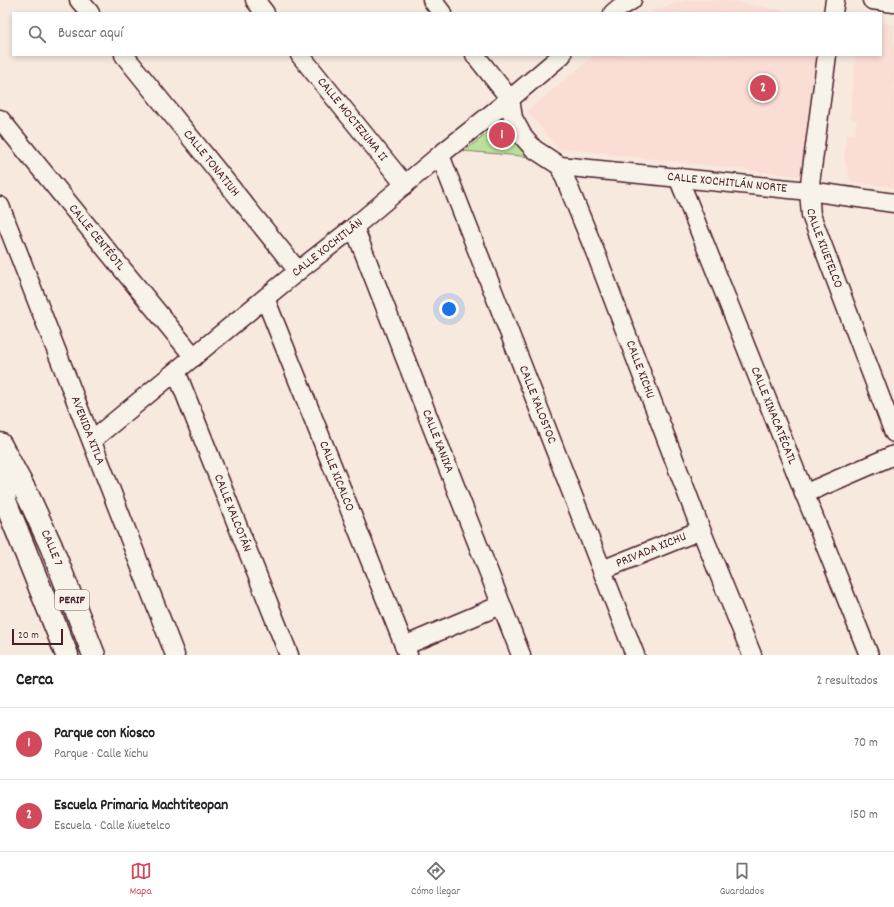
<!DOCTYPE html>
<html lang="es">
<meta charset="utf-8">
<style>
body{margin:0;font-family:Dekko,sans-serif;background:#f6f6f6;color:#202124}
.scale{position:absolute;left:12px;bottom:10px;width:51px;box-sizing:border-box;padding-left:4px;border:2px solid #4a1f2b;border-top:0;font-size:11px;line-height:14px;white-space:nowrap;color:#4a1f2b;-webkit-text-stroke:3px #f7f3e8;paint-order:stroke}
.you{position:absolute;left:449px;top:309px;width:14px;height:14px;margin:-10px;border:3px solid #fff;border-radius:50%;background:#1a73e8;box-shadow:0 0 0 6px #1a73e833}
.badge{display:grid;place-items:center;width:26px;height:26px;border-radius:50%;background:#d1495b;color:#fff;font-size:13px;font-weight:700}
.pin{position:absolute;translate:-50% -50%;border:2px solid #fff;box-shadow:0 1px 4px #0006}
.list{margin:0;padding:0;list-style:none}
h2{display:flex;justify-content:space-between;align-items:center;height:52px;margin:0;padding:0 16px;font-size:17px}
h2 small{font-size:13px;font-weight:400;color:#757577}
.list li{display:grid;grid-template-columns:26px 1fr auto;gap:12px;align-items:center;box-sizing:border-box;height:72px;padding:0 16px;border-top:1px solid #e0e0e0}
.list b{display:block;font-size:15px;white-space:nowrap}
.list p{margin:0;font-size:13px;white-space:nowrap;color:#757577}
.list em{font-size:13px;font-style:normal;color:#757577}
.icon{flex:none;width:22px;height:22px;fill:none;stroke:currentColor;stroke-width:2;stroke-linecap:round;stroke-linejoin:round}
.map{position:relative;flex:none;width:894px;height:655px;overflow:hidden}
.search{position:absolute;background:#fff;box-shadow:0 2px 6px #0003;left:12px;right:12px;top:12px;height:44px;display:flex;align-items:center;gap:10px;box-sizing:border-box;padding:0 14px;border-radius:0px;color:#757577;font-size:15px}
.sheet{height:196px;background:#fff}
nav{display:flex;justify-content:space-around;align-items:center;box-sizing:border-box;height:56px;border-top:1px solid #e0e0e0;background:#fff;font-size:11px;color:#757577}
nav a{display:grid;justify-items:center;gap:2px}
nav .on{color:#d1495b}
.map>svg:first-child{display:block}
</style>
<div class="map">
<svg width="894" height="655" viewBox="0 0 894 655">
<rect width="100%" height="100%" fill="#f8e9df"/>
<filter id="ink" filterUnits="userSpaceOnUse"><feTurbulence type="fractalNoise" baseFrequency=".025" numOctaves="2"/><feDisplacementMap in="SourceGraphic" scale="8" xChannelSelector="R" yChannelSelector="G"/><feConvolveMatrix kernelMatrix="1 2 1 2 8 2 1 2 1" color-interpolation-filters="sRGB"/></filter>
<g filter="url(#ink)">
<path fill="#faddd4" d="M694 0H724L800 13H651L657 9 685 1Z
M881 23 894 24V187L852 182 844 160 846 134H855L857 121 850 119 856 55H881Z
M595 55H816L809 121 808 177 558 148 527 111Z"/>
<path fill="#b9e19c" stroke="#828064" d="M508 118 532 157 464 151Z"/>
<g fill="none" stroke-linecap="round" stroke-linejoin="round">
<defs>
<g id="street">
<path d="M79 0 90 13"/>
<path d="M255 0 265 13"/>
<path d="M432 0 442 13"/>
<path d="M872 0 894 3"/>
<path d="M613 13 619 8 632 0"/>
<path d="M833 13 835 0"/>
<path id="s1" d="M124 55 298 271"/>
<path id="s2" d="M300 55 405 185"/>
<path id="s3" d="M475 55 510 99 513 118 524 138 534 149 560 166 598 259 701 530 752 655"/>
<path id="s4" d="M827 55 809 191 811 215 894 433"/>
<path id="s5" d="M0 119 194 357"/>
<path id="s6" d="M440 155 635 655"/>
<path id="s7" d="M560 166 809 191 894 203"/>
<path id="s8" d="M678 177 869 655"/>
<path id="s9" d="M0 206 175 655"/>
<path id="s10" d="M354 227 521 655"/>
<path id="s11" d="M265 298 408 655"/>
<path id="s12" d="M176 371 289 655"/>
<path id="s13" d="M92 440 298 271 354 227 440 155 510 99 562 55"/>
<path d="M804 494 894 455"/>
<path id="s14" d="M602 570 701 530"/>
<path d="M404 646 501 605"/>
</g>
<path id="secondary" d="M0 473 5 501 67 655"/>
<g id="primary">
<path id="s15" d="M0 444 29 498 51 546 94 655"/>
</g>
</defs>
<use href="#street" stroke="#4a1f2b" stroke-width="21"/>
<use href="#secondary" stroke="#4a1f2b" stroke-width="25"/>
<use href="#primary" stroke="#4a1f2b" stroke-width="25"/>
<use href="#street" stroke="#f7f3e8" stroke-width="18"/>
<use href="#secondary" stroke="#f7f3e8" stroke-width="22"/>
<use href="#primary" stroke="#f7f3e8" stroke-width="22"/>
</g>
</g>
<g text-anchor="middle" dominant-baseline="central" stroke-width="3" stroke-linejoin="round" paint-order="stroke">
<rect fill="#f7f3e8" stroke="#7e5f64" stroke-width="1" x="55" y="590" width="34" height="20" rx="3"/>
<g font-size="12" font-weight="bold" fill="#4a1f2b">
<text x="72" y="600">PERIF</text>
</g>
<g font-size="13" fill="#4a1f2b" stroke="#f7f3e8">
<text stroke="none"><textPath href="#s2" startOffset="83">CALLE MOCTEZUMA II</textPath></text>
<text stroke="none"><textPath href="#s1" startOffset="139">CALLE TONATIUH</textPath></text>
<text stroke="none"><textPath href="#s7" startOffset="168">CALLE XOCHITLÁN NORTE</textPath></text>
<text stroke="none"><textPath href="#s5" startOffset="153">CALLE CENTÉOTL</textPath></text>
<text stroke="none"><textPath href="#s13" startOffset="304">CALLE XOCHITLÁN</textPath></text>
<text stroke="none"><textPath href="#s4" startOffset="197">CALLE XIUETELCO</textPath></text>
<text stroke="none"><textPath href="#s3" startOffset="363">CALLE XICHU</textPath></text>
<text stroke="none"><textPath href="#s6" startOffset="268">CALLE XALOSTOC</textPath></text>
<text stroke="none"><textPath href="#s8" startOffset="257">CALLE XINACATÉCATL</textPath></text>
<text stroke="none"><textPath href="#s9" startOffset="241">AVENIDA XITLA</textPath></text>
<text stroke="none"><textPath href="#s10" startOffset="230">CALLE XANIXA</textPath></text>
<text stroke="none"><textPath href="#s11" startOffset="192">CALLE XICALCO</textPath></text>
<text stroke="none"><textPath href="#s12" startOffset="153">CALLE XALCOTÁN</textPath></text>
<text stroke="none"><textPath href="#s15" startOffset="116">CALLE 7</textPath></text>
<text stroke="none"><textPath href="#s14" startOffset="53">PRIVADA XICHU</textPath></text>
</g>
</g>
</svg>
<div class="scale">20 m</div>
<div class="you"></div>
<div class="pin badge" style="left:502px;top:135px">1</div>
<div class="pin badge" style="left:763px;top:88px">2</div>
<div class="search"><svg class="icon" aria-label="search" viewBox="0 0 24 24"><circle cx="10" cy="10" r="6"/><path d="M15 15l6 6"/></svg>Buscar aquí</div>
</div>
<section class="sheet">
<h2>Cerca<small>2 resultados</small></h2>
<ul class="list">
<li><span class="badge">1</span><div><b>Parque con Kiosco</b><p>Parque · Calle Xichu</p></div><em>70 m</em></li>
<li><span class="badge">2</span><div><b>Escuela Primaria Machtiteopan</b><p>Escuela · Calle Xiuetelco</p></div><em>150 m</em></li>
</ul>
</section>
<nav>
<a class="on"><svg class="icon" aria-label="map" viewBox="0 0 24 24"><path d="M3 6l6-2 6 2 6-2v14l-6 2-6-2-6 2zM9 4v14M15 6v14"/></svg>Mapa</a>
<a><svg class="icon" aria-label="directions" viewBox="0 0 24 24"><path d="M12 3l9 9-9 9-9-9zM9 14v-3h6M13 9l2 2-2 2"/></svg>Cómo llegar</a>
<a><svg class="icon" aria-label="saved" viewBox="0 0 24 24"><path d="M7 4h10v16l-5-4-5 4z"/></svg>Guardados</a>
</nav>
